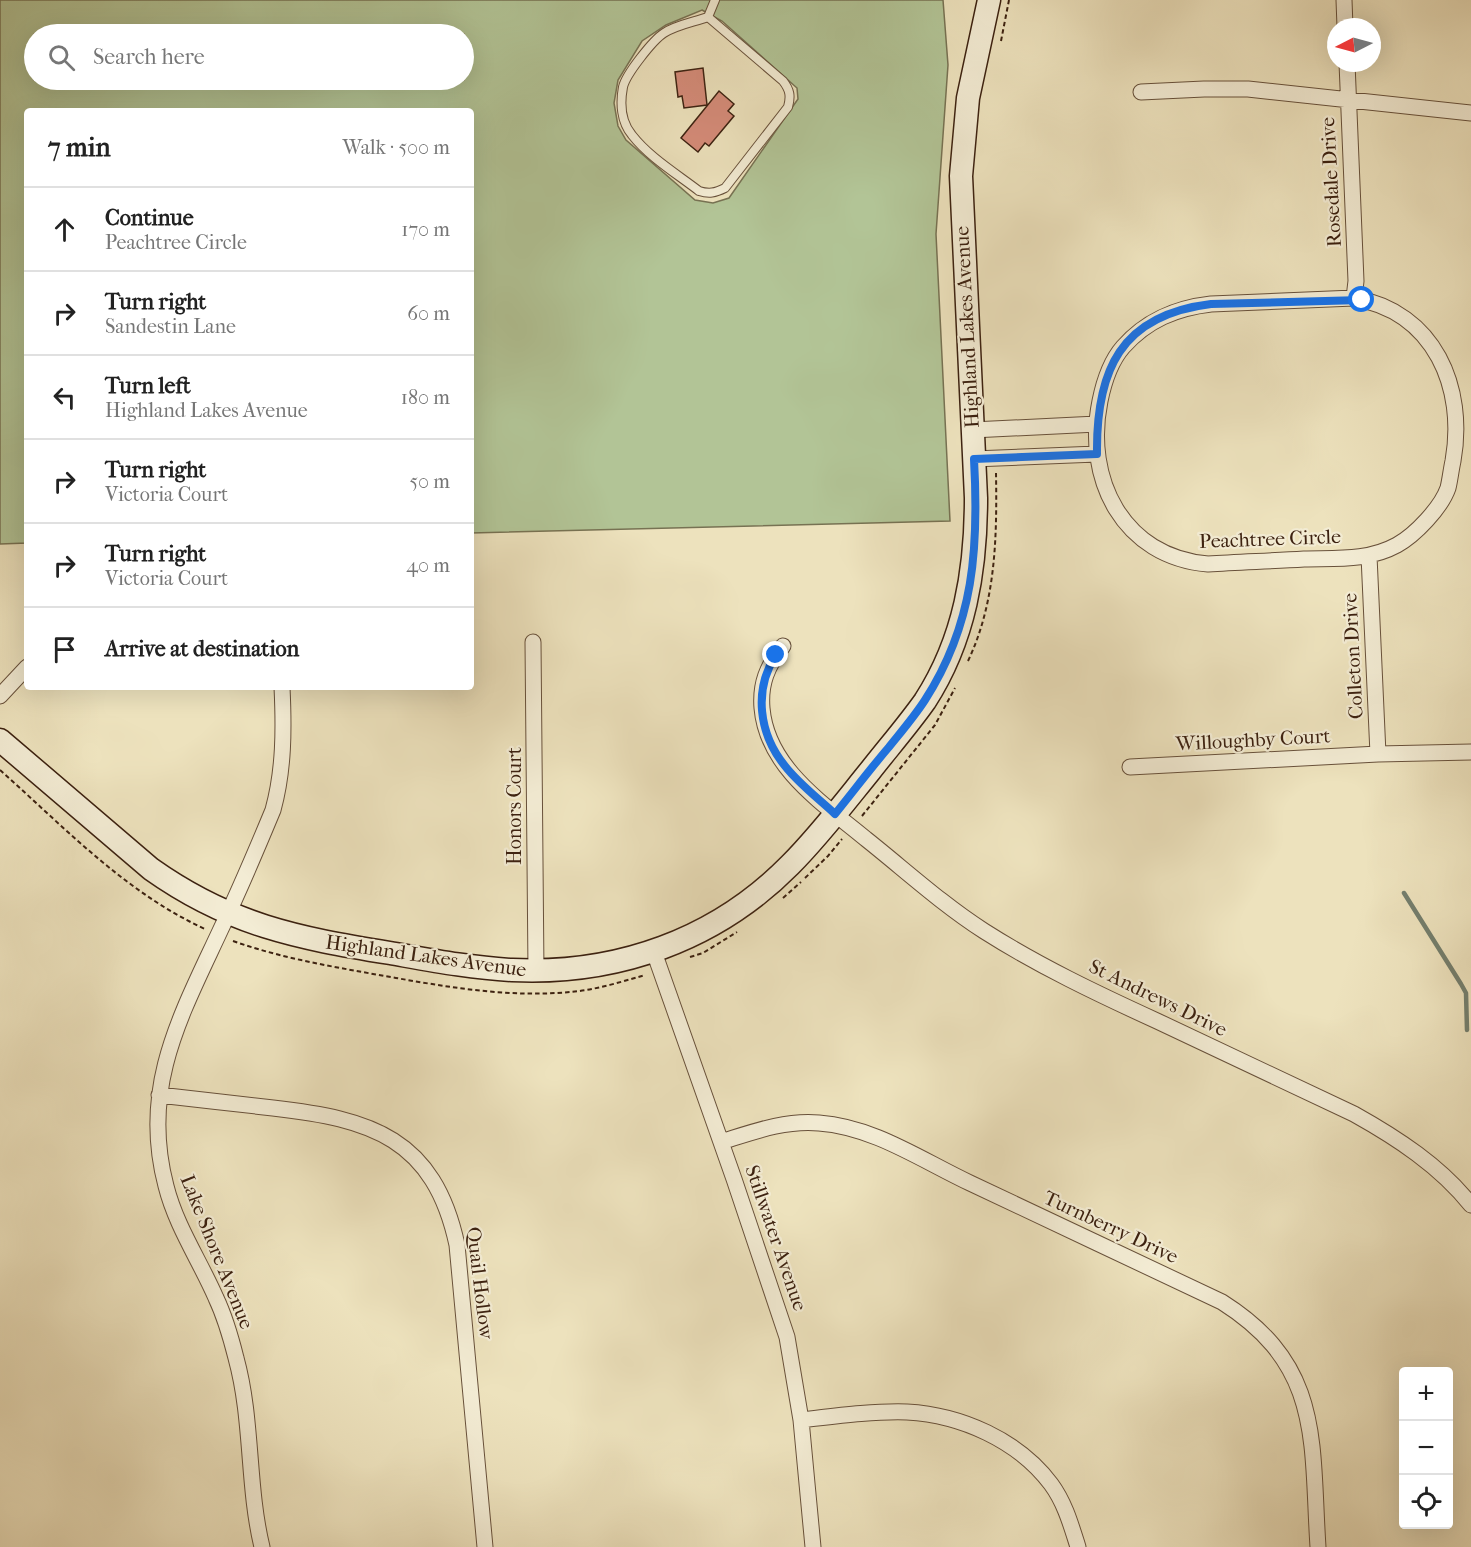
<!DOCTYPE html>
<meta charset="utf-8">
<style>
body{margin:0;font-family:"IM FELL French Canon",serif;background:#f6f6f6;color:#222}
.controls{position:absolute;right:18px;bottom:18px;display:grid;overflow:hidden;border-radius:6px;box-shadow:0 6px 24px #0002}
.controls button{width:54px;height:54px;display:grid;place-items:center;padding:0;border:0;border-bottom:2px solid #e0e0e0;background:#fff;color:#222;font:30px sans-serif}
.compass{position:absolute;left:1327px;top:18px;width:54px;height:54px;border-radius:50%;background:#fff;box-shadow:0 6px 24px #0002;rotate:264deg}
.stop{position:absolute;width:18px;height:18px;margin:-14px;border:4px solid #1a73e8;border-radius:50%;background:#fff}
.stop.end{background:#1a73e8;border-color:#fff;box-shadow:0 2px 6px #0008}
.list{margin:0;padding:0;list-style:none}
h2{display:flex;justify-content:space-between;align-items:center;height:78px;margin:0;padding:0 24px;font-size:26px}
h2 small{font-size:20px;font-weight:400;color:#767676}
.list li{display:grid;grid-template-columns:39px 1fr auto;gap:18px;align-items:center;box-sizing:border-box;height:84px;padding:0 24px;border-top:2px solid #e0e0e0}
.list b{display:block;font-size:22px;white-space:nowrap}
.list p{margin:0;font-size:20px;white-space:nowrap;color:#767676}
.list em{font-size:20px;font-style:normal;color:#767676}
.icon{flex:none;width:33px;height:33px;fill:none;stroke:currentColor;stroke-width:2;stroke-linecap:round;stroke-linejoin:round}
.map{position:relative;flex:none;width:1471px;height:1547px;overflow:hidden}
.search{position:absolute;background:#fff;box-shadow:0 6px 24px #0002;left:24px;top:24px;width:450px;height:66px;display:flex;align-items:center;gap:15px;box-sizing:border-box;padding:0 21px;border-radius:33px;color:#767676;font-size:22px}
.panel{position:absolute;background:#fff;box-shadow:0 6px 24px #0002;left:24px;top:108px;width:450px;height:582px;border-radius:6px}
.map>svg:first-child{display:block}
</style>
<div class="map">
<svg width="1471" height="1547" viewBox="0 0 1471 1547">
<rect width="100%" height="100%" fill="#ede2bd"/>
<filter id="stains"><feTurbulence type="fractalNoise" baseFrequency=".00333" numOctaves="4"/><feColorMatrix values="0 0 0 0 .2 0 0 0 0 .09 0 0 0 0 .02 0 0 0 .5 -.17"/></filter>
<radialGradient id="worn" r=".72"><stop offset=".6" stop-color="#630" stop-opacity="0"/><stop offset="1" stop-color="#630" stop-opacity=".3"/></radialGradient>
<path fill="#b2c496" stroke="#777253" stroke-width="1.5" fill-rule="evenodd" d="M0 0H943L948 65 936 234 950 521 471 533V111H27V543L0 544ZM702 10 722 21 797 88 798 99 729 198 713 203 695 200 626 140 618 126 614 103 618 80 642 41 666 25ZM34 34H464V80H34Z"/>
<g fill="none" stroke-linecap="round" stroke-linejoin="round">
<path stroke="#747f6e" stroke-width="4.5" d="M1404 893 1461 984 1466 993 1467 1030"/>
</g>
<path fill="#d58b79" stroke="#3c2110" stroke-width="1.5" d="M703 68 707 105 684 108 682 96 678 97 675 72Z
M719 91 734 104 728 111 734 116 709 146 705 143 698 152 681 138Z"/>
<g fill="none" stroke-linecap="round" stroke-linejoin="round">
<defs>
<path id="lane" d="M708 17 783 81C790 90 791 96 788 107L725 188C715 193 709 194 699 191 677 174 649 157 632 135 621 122 620 103 623 87 626 74 653 40 664 33 676 25 694 22 708 17L715 0"/>
<path id="street" d="M1344 0 1345 27
M1347 63 1356 281 1354 298
M1141 92 1204 89H1248L1471 113
M1354 298C1435 312 1466 388 1453 461 1451 470 1450 480 1448 488 1441 508 1415 535 1397 545 1368 561 1336 558 1304 559 1272 561 1240 562 1208 564 1123 557 1084 479 1100 401 1104 381 1110 362 1123 347 1147 320 1176 308 1211 304Z
M972 430 1097 424
M973 459 1097 454
M1369 556 1378 754
M533 642 536 971
M783 646C767 666 760 684 762 708 767 768 824 804 866 839 905 870 942 904 984 931 1039 966 1098 994 1157 1021 1222 1052 1288 1083 1354 1114 1397 1138 1440 1166 1471 1205
M0 696 27 667
M1130 767 1378 754 1471 752
M654 952 734 1179 787 1337 801 1420 813 1547
M159 1095C197 1099 235 1104 273 1108 371 1119 434 1138 457 1245L485 1547
M721 1142C753 1132 784 1120 819 1123 874 1127 921 1160 970 1183 1054 1223 1138 1262 1222 1302 1323 1366 1311 1441 1318 1547
M801 1420C836 1416 872 1411 907 1412 961 1415 1018 1440 1051 1484 1065 1503 1071 1525 1078 1547
M262 1547C247 1485 253 1420 236 1358 231 1338 225 1317 216 1298 200 1261 176 1226 166 1186 140 1088 180 1017 220 931 239 891 256 851 273 810 284 770 284 729 282 687"/>
<path id="secondary" d="M0 740 151 869C230 925 297 938 390 953 430 960 471 968 512 970 617 975 716 940 790 865 819 836 844 803 870 771 888 748 908 725 925 701 965 639 976 570 976 498L961 176 968 98 989 0"/>
</defs>
<use href="#lane" stroke="#68513b" stroke-width="10"/>
<use href="#street" stroke="#68513b" stroke-width="17"/>
<use href="#secondary" stroke="#3c2110" stroke-width="25"/>
<path stroke="#3c2110" stroke-width="2" stroke-dasharray="4.5 3" stroke-linecap="butt" d="M1001 41 1009 0
M968 661C996 602 997 537 996 473
M0 770C64 827 126 893 205 929
M862 816 935 725 955 688
M805 878 828 856 842 839
M783 898 801 882
M233 941C281 958 329 966 379 975 442 986 505 998 570 992 595 990 621 982 645 975
M690 957 703 953 737 932"/>
<use href="#lane" stroke="#f3ecd4" stroke-width="8"/>
<use href="#street" stroke="#f3ecd4" stroke-width="15"/>
<use href="#secondary" stroke="#f3ecd4" stroke-width="22"/>
</g>
<g fill="none" stroke-linecap="round" stroke-linejoin="round">
<path stroke="#1a73e8" stroke-width="8" d="M776 655C753 690 759 734 785 766 799 784 819 799 835 814 853 792 870 769 889 747 901 732 914 717 925 700 974 624 979 548 974 459L1097 454C1096 371 1120 315 1211 304L1362 300"/>
</g>
<g text-anchor="middle" dominant-baseline="central" stroke-width="4.5" stroke-linejoin="round" paint-order="stroke">
<g font-size="20" fill="#3c2110" stroke="#f3ecd4">
<text transform="translate(1331 182) rotate(-93)">Rosedale Drive</text>
<text transform="translate(967 327) rotate(-93)">Highland Lakes Avenue</text>
<text transform="translate(1270 539) rotate(-2)">Peachtree Circle</text>
<text transform="translate(1353 656) rotate(-93)">Colleton Drive</text>
<text transform="translate(1253 740) rotate(-3)">Willoughby Court</text>
<text transform="translate(514 806) rotate(-90)">Honors Court</text>
<text transform="translate(426 956) rotate(8)">Highland Lakes Avenue</text>
<text transform="translate(1158 998) rotate(26)">St Andrews Drive</text>
<text transform="translate(1111 1227) rotate(25)">Turnberry Drive</text>
<text transform="translate(776 1238) rotate(71)">Stillwater Avenue</text>
<text transform="translate(217 1252) rotate(68)">Lake Shore Avenue</text>
<text transform="translate(480 1283) rotate(83)">Quail Hollow</text>
</g>
</g>
<rect width="100%" height="100%" filter="url(#stains)"/>
<rect width="100%" height="100%" fill="url(#worn)"/>
</svg>
<div class="controls">
<button>+</button>
<button>−</button>
<button><svg class="icon" aria-label="locate" viewBox="0 0 24 24"><circle cx="12" cy="12" r="6"/><path d="M12 2v4M12 18v4M2 12h4M18 12h4"/></svg></button>
</div>
<svg class="compass" viewBox="-18 -18 36 36"><path d="M0-13l5 13h-10z" fill="#e53935"/><path d="M0 13l5-13h-10z" fill="#767676"/></svg>
<div class="stop" style="left:1362px;top:300px"></div>
<div class="stop end" style="left:776px;top:655px"></div>
<div class="search"><svg class="icon" aria-label="search" viewBox="0 0 24 24"><circle cx="10" cy="10" r="6"/><path d="M15 15l6 6"/></svg>Search here</div>
<section class="panel">
<h2>7 min<small>Walk · 500 m</small></h2>
<ul class="list">
<li><svg class="icon" aria-label="ahead" viewBox="0 0 24 24"><path d="M12 20V5M6 11l6-6 6 6"/></svg><div><b>Continue</b><p>Peachtree Circle</p></div><em>170 m</em></li>
<li><svg class="icon" aria-label="right" viewBox="0 0 24 24"><path d="M7 20v-9h11M14 6l5 5-5 5"/></svg><div><b>Turn right</b><p>Sandestin Lane</p></div><em>60 m</em></li>
<li><svg class="icon" aria-label="left" viewBox="0 0 24 24"><path d="M17 20v-9H6M10 6l-5 5 5 5"/></svg><div><b>Turn left</b><p>Highland Lakes Avenue</p></div><em>180 m</em></li>
<li><svg class="icon" aria-label="right" viewBox="0 0 24 24"><path d="M7 20v-9h11M14 6l5 5-5 5"/></svg><div><b>Turn right</b><p>Victoria Court</p></div><em>50 m</em></li>
<li><svg class="icon" aria-label="right" viewBox="0 0 24 24"><path d="M7 20v-9h11M14 6l5 5-5 5"/></svg><div><b>Turn right</b><p>Victoria Court</p></div><em>40 m</em></li>
<li><svg class="icon" aria-label="arrive" viewBox="0 0 24 24"><path d="M6 21V4h12l-3 4 3 4H6"/></svg><div><b>Arrive at destination</b></div></li>
</ul>
</section>
</div>
